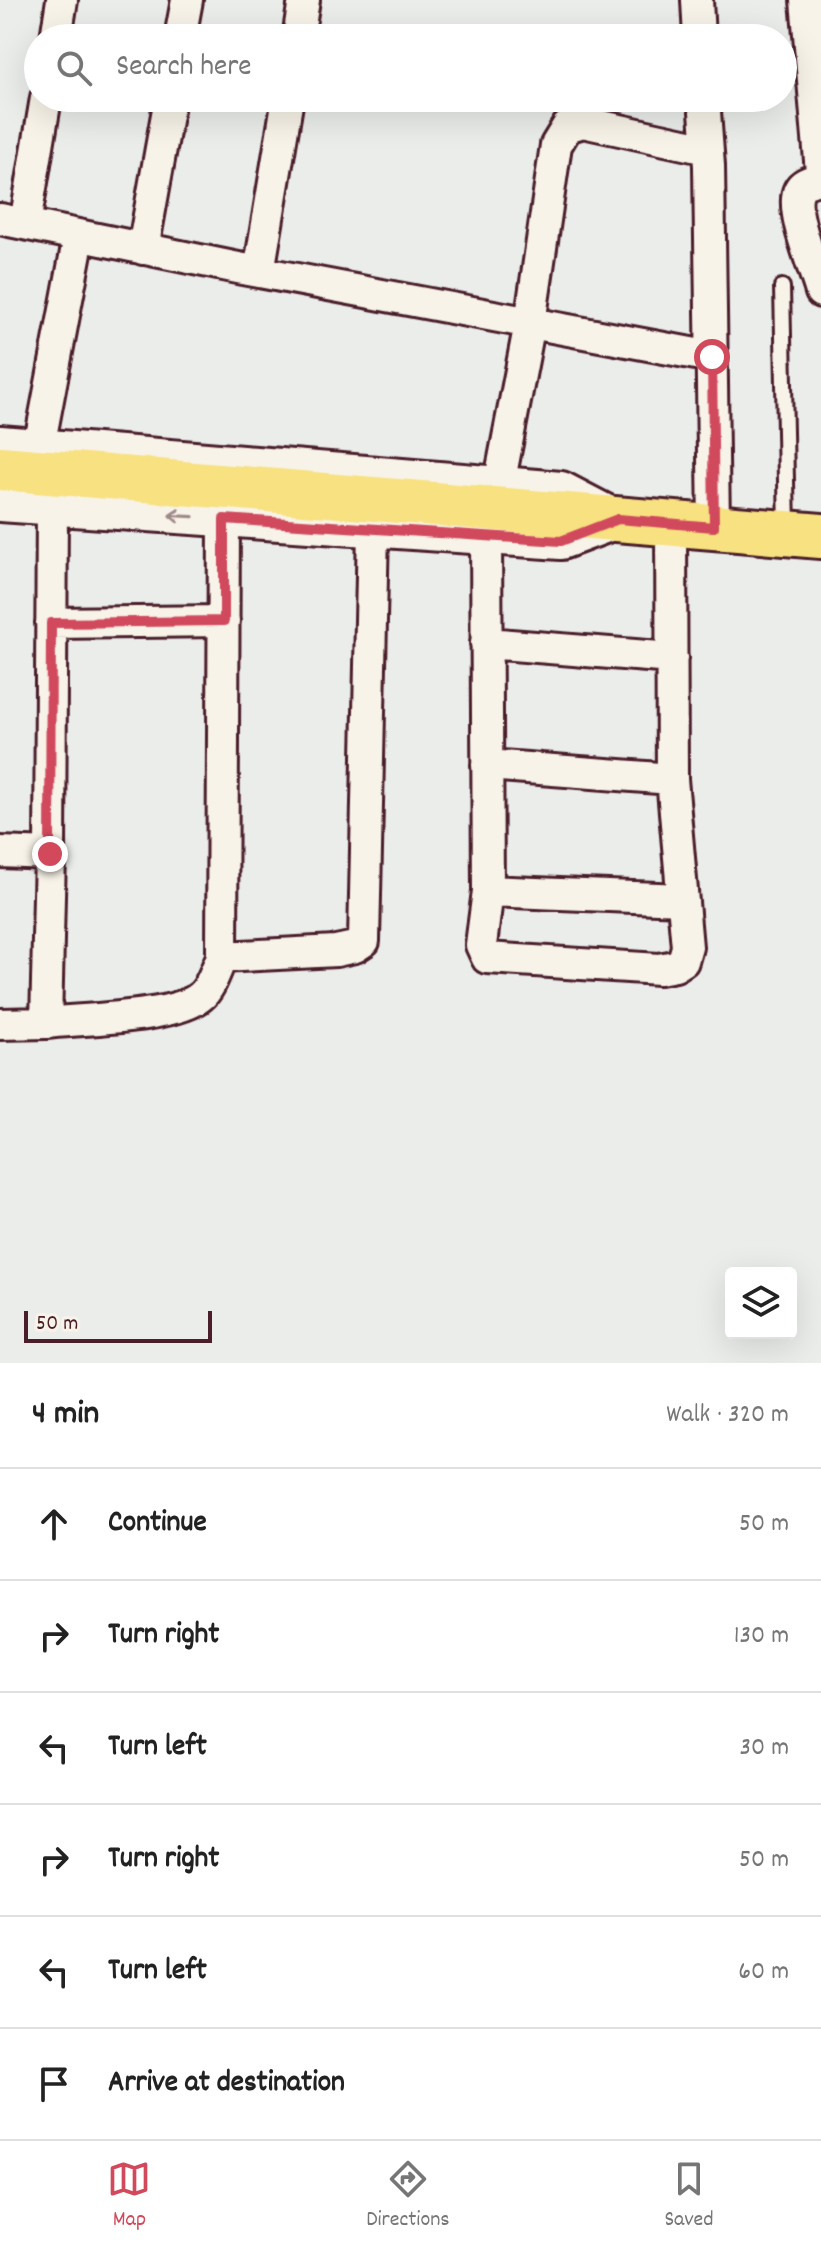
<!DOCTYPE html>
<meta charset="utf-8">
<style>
body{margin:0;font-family:Dekko,sans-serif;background:#f2f2f2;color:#222}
.controls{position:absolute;right:24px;bottom:24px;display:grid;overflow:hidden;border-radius:8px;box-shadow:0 8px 32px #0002}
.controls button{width:72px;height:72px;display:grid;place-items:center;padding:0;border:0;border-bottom:2px solid #e0e0e0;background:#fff;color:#222;font:40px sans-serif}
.scale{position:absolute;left:24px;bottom:20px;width:188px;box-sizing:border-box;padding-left:8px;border:4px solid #4a1f2b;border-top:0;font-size:22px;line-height:28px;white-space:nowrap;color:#4a1f2b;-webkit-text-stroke:6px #f7f3e8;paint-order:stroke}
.stop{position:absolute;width:24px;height:24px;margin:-18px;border:6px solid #d1495b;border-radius:50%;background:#fff}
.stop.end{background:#d1495b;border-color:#fff;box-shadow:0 2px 8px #0008}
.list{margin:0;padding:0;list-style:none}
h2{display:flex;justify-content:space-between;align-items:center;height:104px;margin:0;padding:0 32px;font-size:34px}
h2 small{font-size:26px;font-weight:400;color:#767676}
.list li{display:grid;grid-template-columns:52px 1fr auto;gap:24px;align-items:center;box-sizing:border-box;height:112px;padding:0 32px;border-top:2px solid #e0e0e0}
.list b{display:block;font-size:30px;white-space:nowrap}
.list em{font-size:26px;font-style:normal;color:#767676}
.icon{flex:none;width:44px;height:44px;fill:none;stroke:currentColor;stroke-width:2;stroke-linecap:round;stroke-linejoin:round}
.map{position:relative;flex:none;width:821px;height:1363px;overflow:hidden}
.search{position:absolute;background:#fff;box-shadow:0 8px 32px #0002;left:24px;right:24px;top:24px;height:88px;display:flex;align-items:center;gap:20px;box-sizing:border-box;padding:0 28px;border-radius:44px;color:#767676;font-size:30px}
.sheet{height:776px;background:#fff}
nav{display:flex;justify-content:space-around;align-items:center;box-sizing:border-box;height:112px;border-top:2px solid #e0e0e0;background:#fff;font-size:22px;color:#767676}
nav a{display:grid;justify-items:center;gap:4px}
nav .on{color:#d1495b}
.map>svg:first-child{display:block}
</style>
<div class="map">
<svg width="821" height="1363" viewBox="0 0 821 1363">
<rect width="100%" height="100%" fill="#ebedeb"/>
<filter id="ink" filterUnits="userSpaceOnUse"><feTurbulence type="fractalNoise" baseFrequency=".0125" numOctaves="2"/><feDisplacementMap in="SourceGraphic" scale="16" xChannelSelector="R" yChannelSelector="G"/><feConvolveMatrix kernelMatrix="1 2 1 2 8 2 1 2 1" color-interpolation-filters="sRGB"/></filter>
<g filter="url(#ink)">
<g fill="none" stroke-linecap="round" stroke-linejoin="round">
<defs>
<path id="service" d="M782 287 787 529"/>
<path id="minor" d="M697 0 699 38
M806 0 821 172
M56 38 62 0
M180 38 187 0
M298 38 304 0
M704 98 709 166 714 527
M821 178C813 181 803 182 799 190 789 209 815 270 821 292
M0 219 238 268 712 357
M25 224 46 98
M143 249 170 98
M259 272 288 98
M39 447 79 236
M499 485 530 323 556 145 567 127 583 122 707 149
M486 536 488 891 481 945 487 958 659 969 675 966 683 961 687 947 672 779 671 524
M51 623 224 621
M486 643 672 658
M487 765 672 779
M0 852 50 854
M488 891 682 899
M222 957 336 951 355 947 364 941 373 529
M46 1023C81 1019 177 1018 201 996 211 988 216 969 222 957L224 519
M0 1024 46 1023 50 854 52 507"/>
<path id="tertiary" d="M0 444 561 490 609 515
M0 503 561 541 617 520"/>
<path id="primary" d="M0 468 821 536"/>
</defs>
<use href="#service" stroke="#4a1f2b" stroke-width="20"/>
<use href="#minor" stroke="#4a1f2b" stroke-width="36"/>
<use href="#tertiary" stroke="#4a1f2b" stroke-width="42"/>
<use href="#primary" stroke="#4a1f2b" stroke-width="50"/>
<use href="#service" stroke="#f7f3e8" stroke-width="14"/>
<use href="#minor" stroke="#f7f3e8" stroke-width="30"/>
<use href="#tertiary" stroke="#f7f3e8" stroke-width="36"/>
<use href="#primary" stroke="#f8e181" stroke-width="44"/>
</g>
<defs><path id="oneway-shaft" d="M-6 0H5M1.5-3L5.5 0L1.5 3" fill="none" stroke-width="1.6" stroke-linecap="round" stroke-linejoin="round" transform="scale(2)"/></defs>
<use stroke="#a0898a" href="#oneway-shaft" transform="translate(181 516) rotate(-177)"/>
</g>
<g fill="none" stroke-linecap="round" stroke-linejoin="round" filter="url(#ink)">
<path stroke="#d1495b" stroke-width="10" d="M50 854 51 623 224 621V519L561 541 618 519 714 527 712 357"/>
</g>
</svg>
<div class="controls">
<button><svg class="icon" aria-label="layers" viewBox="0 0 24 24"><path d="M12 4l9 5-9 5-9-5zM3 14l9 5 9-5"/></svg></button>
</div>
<div class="scale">50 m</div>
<div class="stop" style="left:712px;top:357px"></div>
<div class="stop end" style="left:50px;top:854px"></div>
<div class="search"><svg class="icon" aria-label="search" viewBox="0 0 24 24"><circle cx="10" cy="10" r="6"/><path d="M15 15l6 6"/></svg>Search here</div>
</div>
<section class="sheet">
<h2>4 min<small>Walk · 320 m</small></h2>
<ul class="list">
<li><svg class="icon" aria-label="ahead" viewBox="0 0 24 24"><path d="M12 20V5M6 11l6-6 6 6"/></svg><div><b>Continue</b></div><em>50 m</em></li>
<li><svg class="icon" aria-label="right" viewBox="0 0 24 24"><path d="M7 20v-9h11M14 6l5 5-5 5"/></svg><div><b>Turn right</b></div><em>130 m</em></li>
<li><svg class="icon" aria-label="left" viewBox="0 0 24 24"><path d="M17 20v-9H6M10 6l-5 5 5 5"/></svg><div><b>Turn left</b></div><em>30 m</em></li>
<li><svg class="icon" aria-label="right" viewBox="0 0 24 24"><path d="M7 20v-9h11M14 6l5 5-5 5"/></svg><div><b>Turn right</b></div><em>50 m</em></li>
<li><svg class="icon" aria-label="left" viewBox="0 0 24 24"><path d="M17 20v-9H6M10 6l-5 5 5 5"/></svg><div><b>Turn left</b></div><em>60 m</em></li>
<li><svg class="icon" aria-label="arrive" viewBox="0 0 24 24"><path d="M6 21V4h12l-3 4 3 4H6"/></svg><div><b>Arrive at destination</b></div></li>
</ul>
</section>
<nav>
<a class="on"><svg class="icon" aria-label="map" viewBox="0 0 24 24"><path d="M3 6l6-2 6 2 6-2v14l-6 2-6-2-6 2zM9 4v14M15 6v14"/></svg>Map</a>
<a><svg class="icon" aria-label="directions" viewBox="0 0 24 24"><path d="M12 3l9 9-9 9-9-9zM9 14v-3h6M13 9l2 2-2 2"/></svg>Directions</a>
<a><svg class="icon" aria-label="saved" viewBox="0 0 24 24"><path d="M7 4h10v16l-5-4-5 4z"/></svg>Saved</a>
</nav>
